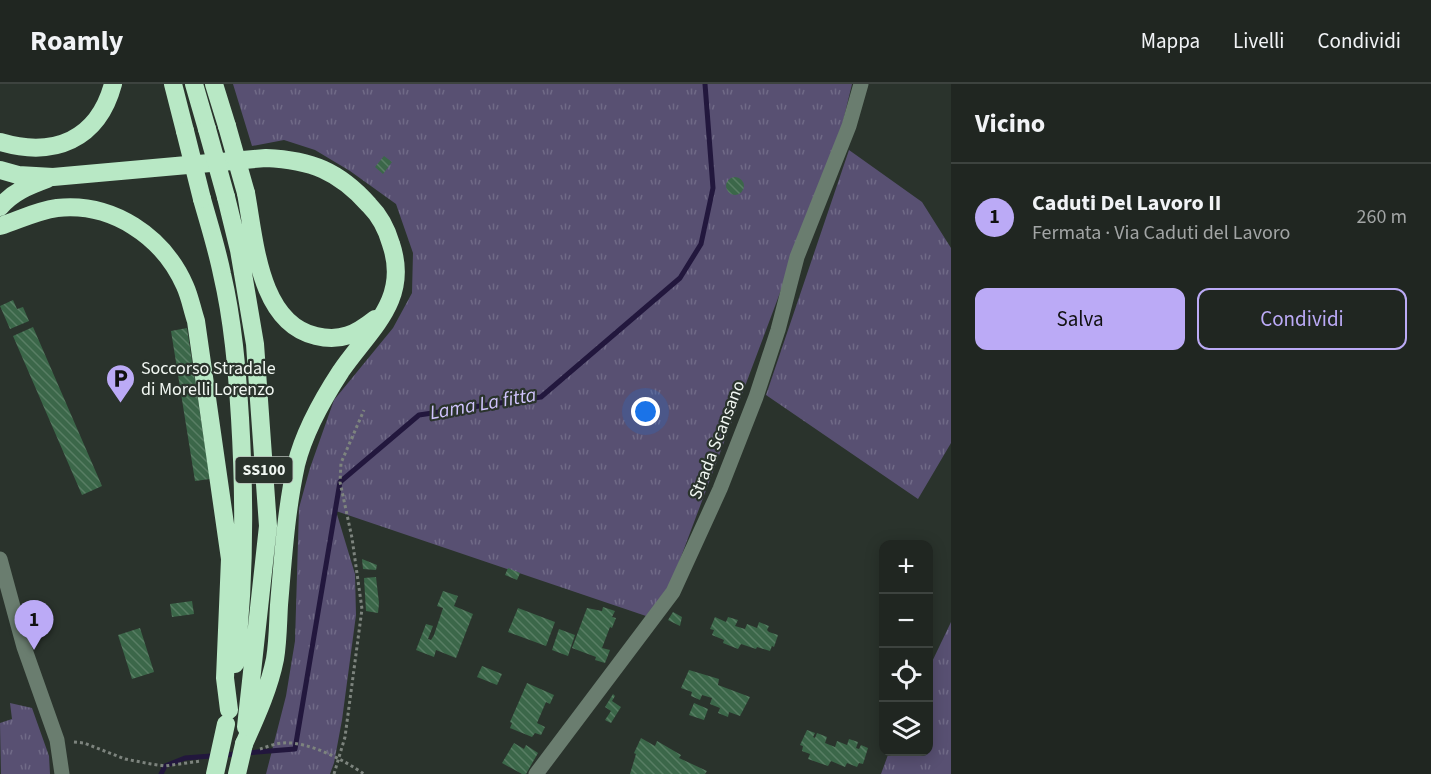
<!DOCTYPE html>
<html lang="it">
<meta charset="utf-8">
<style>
body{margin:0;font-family:"Source Sans 3",sans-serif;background:#2d322e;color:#f1f3f6}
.controls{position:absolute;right:18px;bottom:18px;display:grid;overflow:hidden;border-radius:12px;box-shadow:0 3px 15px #0003}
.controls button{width:54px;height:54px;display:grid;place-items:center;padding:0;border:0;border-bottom:2px solid #3d433f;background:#202621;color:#f1f3f6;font:30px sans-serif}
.you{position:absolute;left:646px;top:328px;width:21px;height:21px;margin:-15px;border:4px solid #fff;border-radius:50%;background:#1a73e8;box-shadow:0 0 0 9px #1a73e833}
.badge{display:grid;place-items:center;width:39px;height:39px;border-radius:50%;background:#bbaaf6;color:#111;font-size:20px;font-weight:700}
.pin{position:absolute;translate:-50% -50px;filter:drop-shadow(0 2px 3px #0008)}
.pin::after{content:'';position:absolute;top:32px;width:21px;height:18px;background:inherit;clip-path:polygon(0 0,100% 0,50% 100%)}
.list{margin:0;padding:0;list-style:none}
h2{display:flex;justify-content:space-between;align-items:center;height:78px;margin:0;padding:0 24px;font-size:26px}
h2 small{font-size:20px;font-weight:400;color:#a2a5a5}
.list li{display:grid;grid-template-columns:39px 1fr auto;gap:18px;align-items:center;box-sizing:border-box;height:108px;padding:0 24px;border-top:2px solid #3d433f}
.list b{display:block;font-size:22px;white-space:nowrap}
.list p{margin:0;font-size:20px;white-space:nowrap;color:#a2a5a5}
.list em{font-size:20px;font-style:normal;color:#a2a5a5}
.actions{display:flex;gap:12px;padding:18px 24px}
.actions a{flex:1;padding:14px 0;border:2px solid #bbaaf6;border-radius:12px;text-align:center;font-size:21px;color:#bbaaf6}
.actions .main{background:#bbaaf6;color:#111}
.icon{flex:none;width:33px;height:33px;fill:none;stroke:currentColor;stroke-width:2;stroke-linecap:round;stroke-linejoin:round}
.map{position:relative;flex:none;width:951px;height:690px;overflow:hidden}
header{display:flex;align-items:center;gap:36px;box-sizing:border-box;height:84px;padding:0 30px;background:#202621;border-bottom:2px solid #3d433f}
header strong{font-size:28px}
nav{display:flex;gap:33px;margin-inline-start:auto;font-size:21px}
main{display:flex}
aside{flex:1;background:#202621}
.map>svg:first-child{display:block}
</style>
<header>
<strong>Roamly</strong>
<nav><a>Mappa</a><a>Livelli</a><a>Condividi</a></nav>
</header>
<main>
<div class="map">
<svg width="951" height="690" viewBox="0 0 951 690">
<defs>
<pattern id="grass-tufts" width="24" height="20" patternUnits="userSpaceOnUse" patternTransform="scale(1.5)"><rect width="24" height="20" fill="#585072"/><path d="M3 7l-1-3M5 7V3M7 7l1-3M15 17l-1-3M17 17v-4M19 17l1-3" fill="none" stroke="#706a87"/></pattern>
<pattern id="building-back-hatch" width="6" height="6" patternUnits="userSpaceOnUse" patternTransform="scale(1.5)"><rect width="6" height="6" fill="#3b6749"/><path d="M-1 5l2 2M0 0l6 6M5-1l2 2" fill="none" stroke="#587e64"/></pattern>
</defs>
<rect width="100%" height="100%" fill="#2a332c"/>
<path fill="url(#grass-tufts)" d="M233 0H852L841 46 669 505 646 532 336 427 355 490 356 531 342 636 334 679 330 690H266L286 612 295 557 299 424 310 384 334 316 393 244 412 209 413 169 396 120 350 87 315 66 284 56 252 62Z
M849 66 922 118 951 164V359L918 415 766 311Z
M951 538V690H881L889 668H928L929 584Z
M10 619 32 624 49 672 50 690H1L0 639 12 635Z"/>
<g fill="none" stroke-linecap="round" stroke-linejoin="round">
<path stroke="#22173d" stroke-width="5" d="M246 669 295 665 340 398 419 331 541 313 680 194 701 160 713 104 705 0
M161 690 165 682 185 674 237 670"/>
</g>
<path fill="url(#building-back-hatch)" d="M384 72 392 78 383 90 375 83Z
M726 102a9 9 0 1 1 18 0a9 9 0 1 1-18 0Z
M13 216 17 225 23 223 29 237 10 245 0 222Z
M33 243 102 402 82 411 13 252Z
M187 244 210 395 195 397 171 247Z
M362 475 377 481 376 486 363 485Z
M508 484 520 489 517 496 505 491Z
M376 493 379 519 378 529 366 527 364 494Z
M443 507 458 512 454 522 473 530 456 574 436 566 434 573 416 566 426 540 433 542 428 555 431 556 434 551 443 524 437 522Z
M192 517 194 530 172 533 170 520Z
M603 523 615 527 612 533 616 534 612 544 610 543 602 564 610 566 605 579 595 576 596 573 572 564 587 524 602 527Z
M518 524 555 538 546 562 508 548Z
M673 528 682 533 680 542 668 536Z
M715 533 726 538 728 533 738 536 735 542 745 545 747 540 757 544 759 538 769 542 767 546 769 548 778 551 774 563 772 562 770 567 757 563 756 565 741 560 738 565 723 559 724 556 712 551 714 546 710 545Z
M140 544 154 588 132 595 118 551Z
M559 545 575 551 568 572 552 566Z
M482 582 502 590 497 601 477 593Z
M689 586 719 595 718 601 750 613 740 632 729 628 728 633 718 629 720 624 710 620 712 614 702 611 700 616 691 612 692 608 681 604Z
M527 599 554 611 550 620 546 618 537 639 545 643 541 651 535 649 532 653 510 644 512 639 510 638Z
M613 610 615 612 612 617 621 623 611 639 605 636 611 627 605 623Z
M694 619 708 625 704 636 689 631Z
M807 646 815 649 813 653 815 654 817 649 827 653 825 659 835 663 837 657 847 661 849 655 858 658 856 664 859 665 861 661 868 664 863 680 859 679 857 683 847 679 845 683 831 677 828 682 808 675 810 670 802 667 803 662 800 661Z
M641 654 655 662 657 657 681 671 679 674 707 687 705 690H630L636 670 634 669Z
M514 659 524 665 526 661 538 669 526 690H522L502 679Z"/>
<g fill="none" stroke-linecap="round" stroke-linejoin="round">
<path stroke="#7d847e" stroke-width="3" stroke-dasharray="3 3" stroke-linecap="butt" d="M74 658 84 659 125 675 151 680 165 682 201 677
M260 665C267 663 276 659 283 659 308 657 344 676 364 690
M334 690 345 653 362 525 352 454 340 398 341 379 364 326"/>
<path stroke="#6a7d6f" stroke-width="15" d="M0 475 24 563 57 656 62 690
M536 690 673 508 720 405 756 313 778 246 797 173 849 42 861 0"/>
<path stroke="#b8e8c5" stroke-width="18" d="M173 0 185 47
M194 0 207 45
M214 0 227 42
M0 58C54 74 98 56 113 0
M0 86 18 91 53 93 266 74C311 76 339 87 369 121 379 131 387 146 391 160 410 216 370 245 341 287 322 316 304 348 296 381 286 427 283 474 279 521 278 538 278 557 275 575 269 605 256 633 244 660
M246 109C255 157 259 239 316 252 341 258 356 250 375 235
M226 113 239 166 255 260 268 442 246 643
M202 115C209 140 217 165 222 190 233 237 237 286 240 334 245 417 245 498 235 580
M0 123C13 108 28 102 47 95
M0 142C19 136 36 127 57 124 112 118 163 152 185 202 190 213 192 225 196 237L230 475 225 594 229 626"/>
<path stroke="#b8e8c5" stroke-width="18" d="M227 42 246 109
M207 45 226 113
M185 47 202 115
M215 690 226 640
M237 690 244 660"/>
</g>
<defs>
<symbol id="parking-pin" viewBox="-11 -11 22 30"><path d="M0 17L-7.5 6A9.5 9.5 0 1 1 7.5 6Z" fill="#bbaaf6" stroke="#2a332c"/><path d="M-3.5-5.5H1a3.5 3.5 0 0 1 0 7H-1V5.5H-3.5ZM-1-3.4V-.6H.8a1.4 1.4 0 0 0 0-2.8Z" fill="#111"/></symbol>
</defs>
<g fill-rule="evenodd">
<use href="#parking-pin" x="104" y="278" width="33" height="45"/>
</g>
<g text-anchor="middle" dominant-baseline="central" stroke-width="4.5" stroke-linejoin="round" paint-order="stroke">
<rect fill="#2a332c" stroke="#b5bcb7" stroke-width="1.5" x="235.5" y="373" width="57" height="26" rx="4.5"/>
<g font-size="16" font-weight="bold" fill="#f1f7f2">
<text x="264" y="386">SS100</text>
</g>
<g font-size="18" fill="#f1f7f2" stroke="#2a332c" text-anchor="start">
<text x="141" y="284">Soccorso Stradale<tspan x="141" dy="21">di Morelli Lorenzo</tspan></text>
</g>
<g font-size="18" fill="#f1f7f2" stroke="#2a332c">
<text transform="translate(717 356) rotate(-69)">Strada Scansano</text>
</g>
<g font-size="20" font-style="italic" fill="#d0c4fd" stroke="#2a332c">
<text transform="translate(483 320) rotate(-10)">Lama La fitta</text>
</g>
</g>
</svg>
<div class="controls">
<button>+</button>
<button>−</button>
<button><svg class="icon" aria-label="locate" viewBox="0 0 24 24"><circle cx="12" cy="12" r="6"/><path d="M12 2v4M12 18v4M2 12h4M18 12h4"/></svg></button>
<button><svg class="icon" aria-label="layers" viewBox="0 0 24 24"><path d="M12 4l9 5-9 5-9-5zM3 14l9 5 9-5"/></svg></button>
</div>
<div class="you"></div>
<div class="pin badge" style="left:34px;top:566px">1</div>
</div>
<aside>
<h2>Vicino<small></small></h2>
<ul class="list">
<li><span class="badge">1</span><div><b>Caduti Del Lavoro II</b><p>Fermata · Via Caduti del Lavoro</p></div><em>260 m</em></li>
</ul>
<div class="actions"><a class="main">Salva</a><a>Condividi</a></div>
</aside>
</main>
